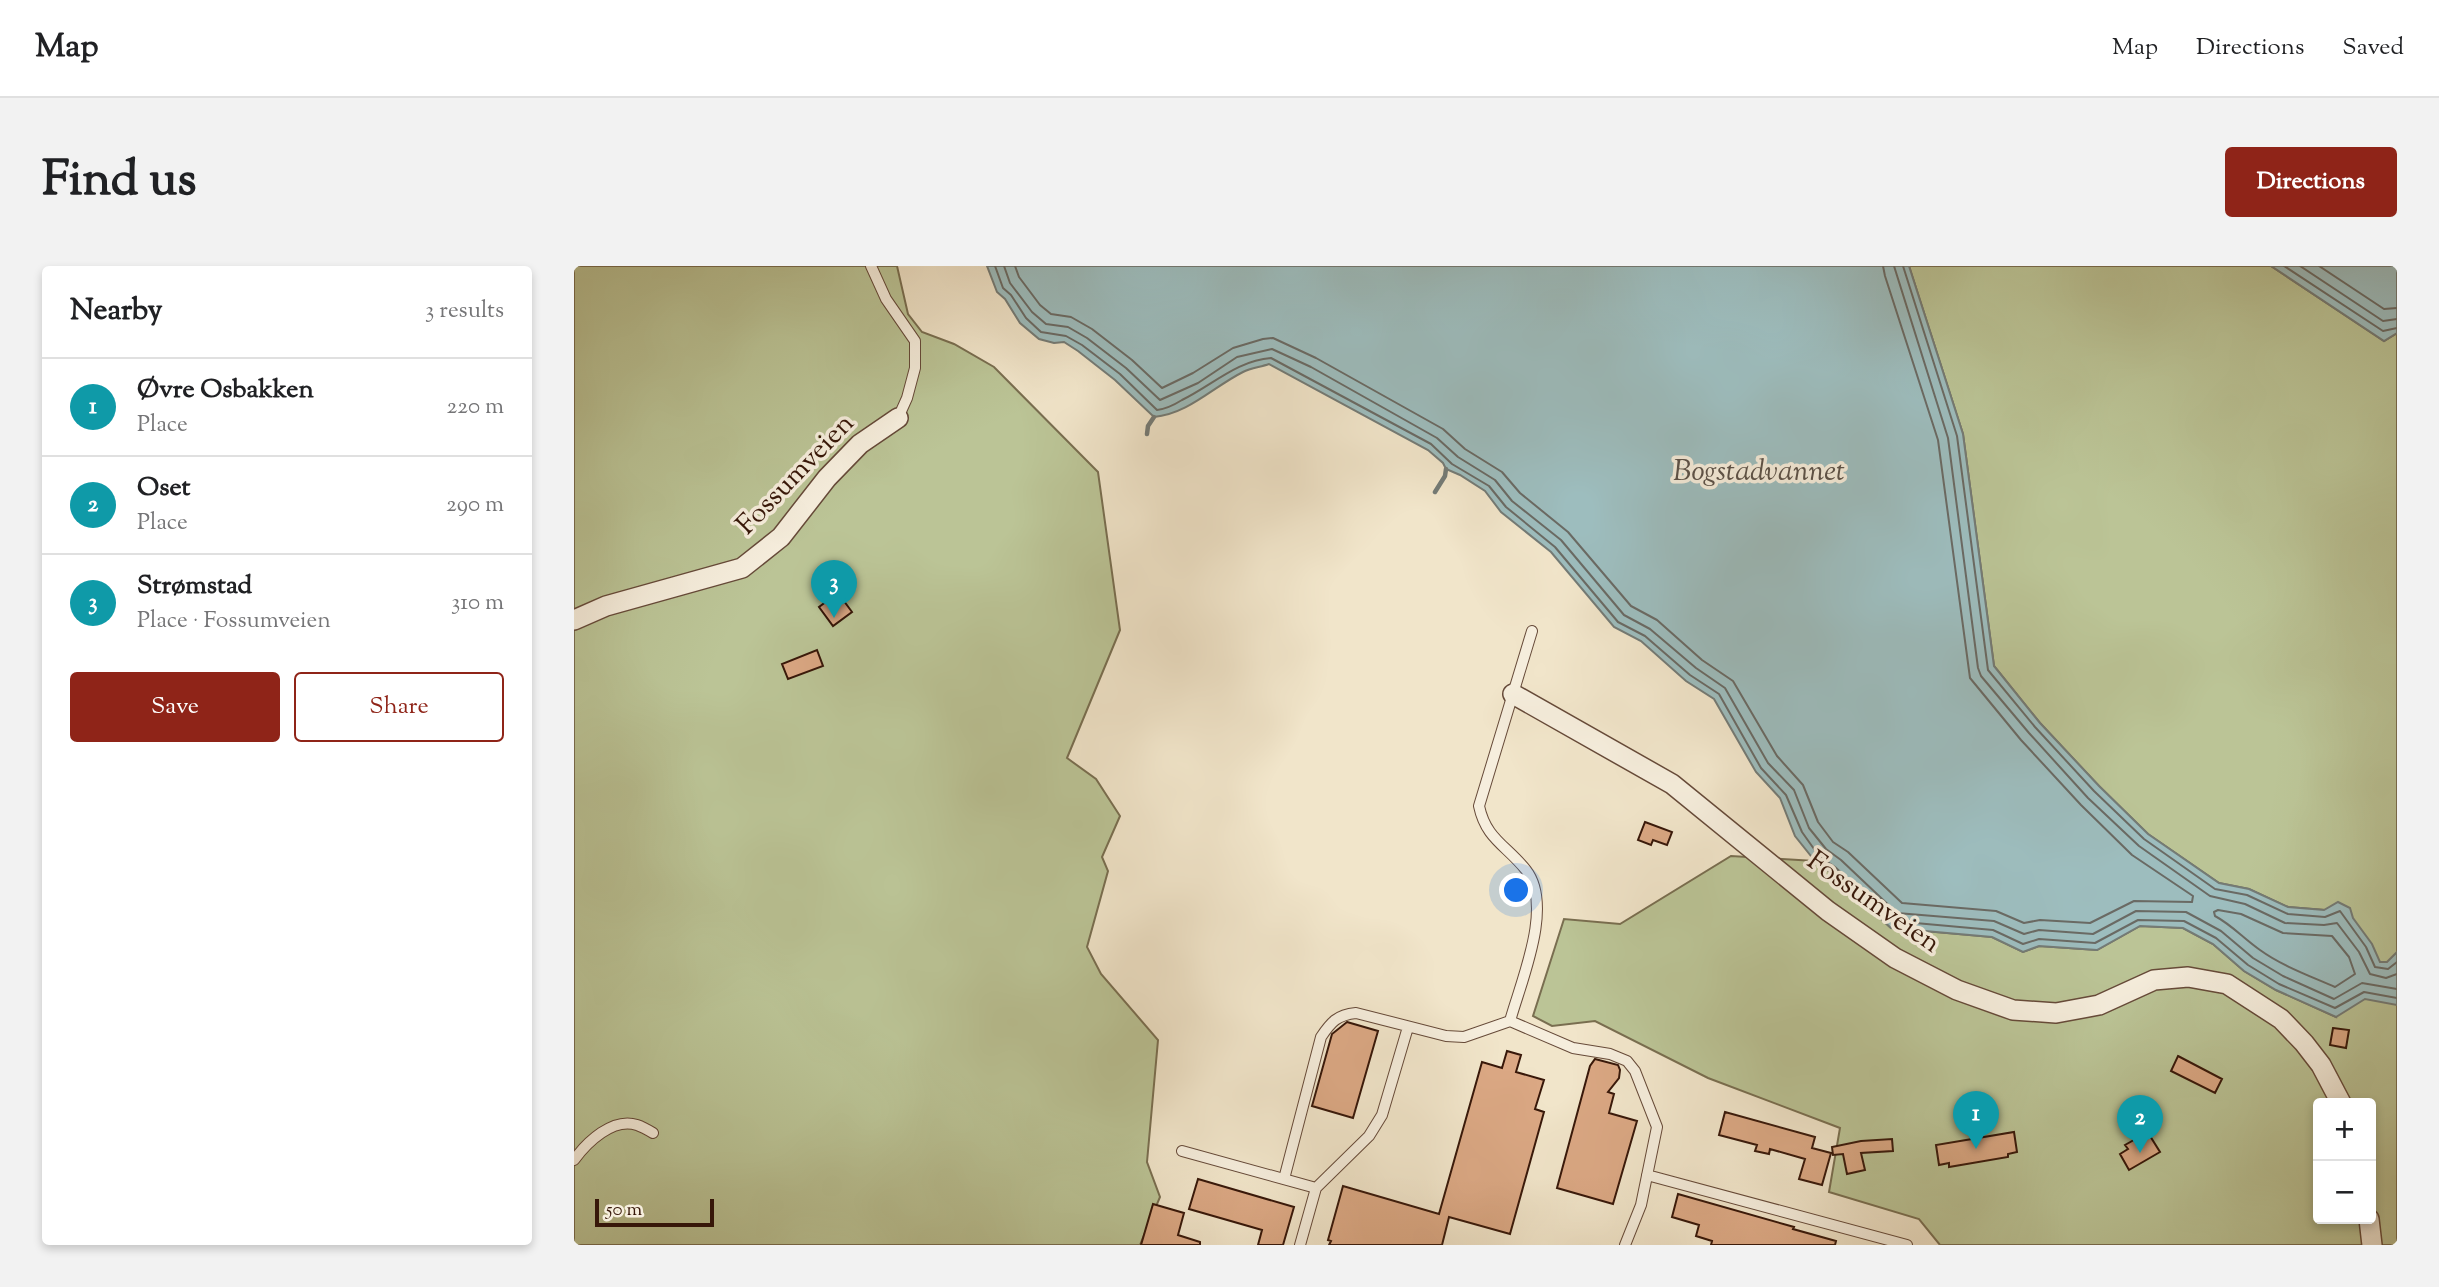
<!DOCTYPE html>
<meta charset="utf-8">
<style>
body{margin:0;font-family:"Sorts Mill Goudy",serif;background:#f2f2f2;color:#202124}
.controls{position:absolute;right:21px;bottom:21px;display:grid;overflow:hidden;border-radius:7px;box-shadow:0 4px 10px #0003}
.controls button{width:63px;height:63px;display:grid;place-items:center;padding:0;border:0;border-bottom:2px solid #e0e0e0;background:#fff;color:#202124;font:35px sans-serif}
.scale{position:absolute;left:21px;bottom:18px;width:119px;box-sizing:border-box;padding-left:7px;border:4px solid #371709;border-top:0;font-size:19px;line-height:24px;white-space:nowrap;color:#371709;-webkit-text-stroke:5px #f6eedd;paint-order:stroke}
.you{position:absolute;left:943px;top:625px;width:24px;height:24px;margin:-18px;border:5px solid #fff;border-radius:50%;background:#1a73e8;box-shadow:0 0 0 10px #1a73e833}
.badge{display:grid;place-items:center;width:46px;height:46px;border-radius:50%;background:#8f2418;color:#fff;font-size:23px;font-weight:700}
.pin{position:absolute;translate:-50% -58px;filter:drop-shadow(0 2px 4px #0008)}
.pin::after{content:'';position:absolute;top:37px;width:24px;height:21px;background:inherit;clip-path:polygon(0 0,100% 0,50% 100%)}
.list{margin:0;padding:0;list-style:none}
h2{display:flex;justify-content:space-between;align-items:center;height:91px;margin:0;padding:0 28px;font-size:30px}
h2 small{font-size:23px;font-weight:400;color:#757577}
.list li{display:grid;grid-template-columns:46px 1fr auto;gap:21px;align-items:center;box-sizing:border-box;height:98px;padding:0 28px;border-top:2px solid #e0e0e0}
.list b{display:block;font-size:26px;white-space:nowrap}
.list p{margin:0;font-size:23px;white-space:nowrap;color:#757577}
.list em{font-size:23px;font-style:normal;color:#757577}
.actions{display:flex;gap:14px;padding:21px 28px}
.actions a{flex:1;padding:16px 0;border:2px solid #8f2418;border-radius:7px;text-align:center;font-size:24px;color:#8f2418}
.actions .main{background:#8f2418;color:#fff}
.map{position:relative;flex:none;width:1823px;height:979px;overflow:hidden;border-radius:7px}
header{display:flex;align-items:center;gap:42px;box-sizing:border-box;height:98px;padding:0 35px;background:#fff;border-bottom:2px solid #e0e0e0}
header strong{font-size:33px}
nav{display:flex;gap:38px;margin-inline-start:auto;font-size:24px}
.intro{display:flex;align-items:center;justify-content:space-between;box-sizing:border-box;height:168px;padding:0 42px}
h1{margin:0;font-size:49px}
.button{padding:18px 32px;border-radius:7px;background:#8f2418;color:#fff;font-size:24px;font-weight:700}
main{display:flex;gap:42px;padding:0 42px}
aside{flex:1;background:#fff;border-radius:7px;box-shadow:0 4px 10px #0003}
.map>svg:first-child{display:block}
</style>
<header>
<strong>Map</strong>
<nav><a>Map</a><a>Directions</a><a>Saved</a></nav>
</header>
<div class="intro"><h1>Find us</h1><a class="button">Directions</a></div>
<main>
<aside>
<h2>Nearby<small>3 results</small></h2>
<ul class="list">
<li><span class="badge" style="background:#0f9aa8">1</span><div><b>Øvre Osbakken</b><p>Place</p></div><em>220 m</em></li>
<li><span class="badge" style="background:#0f9aa8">2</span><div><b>Oset</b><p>Place</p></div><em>290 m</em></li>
<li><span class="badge" style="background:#0f9aa8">3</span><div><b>Strømstad</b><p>Place · Fossumveien</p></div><em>310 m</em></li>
</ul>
<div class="actions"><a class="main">Save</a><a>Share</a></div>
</aside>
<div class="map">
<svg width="1823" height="979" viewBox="0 0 1823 979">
<rect width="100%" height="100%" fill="#f1e5ca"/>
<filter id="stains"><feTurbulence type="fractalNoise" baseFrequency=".00286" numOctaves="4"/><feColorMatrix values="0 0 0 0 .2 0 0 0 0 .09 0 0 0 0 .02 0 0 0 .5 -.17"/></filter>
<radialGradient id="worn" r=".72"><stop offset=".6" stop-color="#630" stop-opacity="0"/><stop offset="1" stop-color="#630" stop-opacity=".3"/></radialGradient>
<path fill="#bbc496" stroke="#796e50" stroke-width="2" fill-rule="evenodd" d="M0 0H323L334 48 348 66 380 78 420 101 524 206 546 364 493 492 522 513 546 550 528 591 534 605 513 681 527 708 584 774 573 896 586 931 566 979H0Z
M1335 0H1697L1810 75 1823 67V979H1366L1345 953 1255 926 1266 862 1134 812 1021 755 978 760 959 750 990 653 1046 658 1157 590 1241 595 1256 606 1317 662 1418 671 1449 686 1465 680 1523 684 1566 660 1609 662 1639 678 1670 705 1702 724 1762 751 1751 644 1714 641 1675 623 1645 617 1574 568 1525 520 1466 457 1420 400 1389 168ZM1744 837H1797V953H1744Z"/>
<path fill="#9dbdbe" stroke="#747b76" stroke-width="2" d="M413 0H1335L1389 168 1420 400 1466 457 1525 520 1574 568 1645 617 1675 623 1714 641 1750 644 1764 636 1776 642 1779 652 1798 678 1806 696H1813L1823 686V739L1791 733 1762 751 1702 724 1670 705 1639 678 1609 662 1566 660 1523 684 1465 680 1449 686 1418 671 1317 662 1256 606 1241 595 1221 570 1206 532 1182 506 1140 433 1112 415 1067 375 1040 361 977 286 927 246 911 225 886 209 872 203 869 197 854 184 695 98C687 101 677 102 669 106 639 121 614 148 580 151L541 114 504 85 490 76 480 77 465 73 446 57 431 33 423 26Z
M1697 0H1823V67L1810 75Z"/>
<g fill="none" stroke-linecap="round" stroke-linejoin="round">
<path stroke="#6a6a64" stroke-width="2" d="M421 0 429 22 437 29 452 52 467 66 492 70 508 79 546 108 583 144C592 143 600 139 608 134 637 120 664 94 697 92L857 178 878 198 915 220 932 241 981 281 1044 356 1071 370 1116 409 1145 428 1187 502 1212 529 1228 566 1245 590 1261 601 1319 655 1419 664 1449 678 1465 673 1521 677 1564 654 1610 655 1642 672 1674 699 1705 718 1761 742 1790 726 1823 732
M430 0 436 17 458 46 472 58 494 61 513 72 552 102 586 134 624 117 663 91 698 83 737 101 863 172 884 191 921 214 938 235 987 274 1050 349 1076 363 1122 402 1151 422 1194 497 1220 524 1235 562 1252 583 1267 594 1323 647 1420 655 1450 668 1465 664 1519 668 1562 645 1612 646 1647 665 1679 692 1709 710 1760 733 1788 717 1823 723
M441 0 445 11 466 39 477 48 497 51 518 63 558 94 588 122 619 107 659 82 689 73 699 72 742 92 869 163 891 183 928 206 946 227 994 266 1057 340 1083 354 1128 394 1159 415 1203 490 1229 519 1244 556 1259 576 1274 586 1328 637 1422 645 1450 657 1466 654 1516 657 1560 635 1618 636 1619 630 1558 589 1507 539 1447 474 1396 412 1364 174 1311 10 1309 0
M1320 0 1374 172 1404 402 1407 410 1455 467 1514 532 1565 580 1636 630 1671 638 1711 657 1750 659 1763 657 1785 686 1796 708 1812 712 1823 708
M1329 0 1383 170 1414 404 1461 461 1520 525 1570 573 1641 623 1673 629 1714 648 1751 651 1766 645 1792 681 1801 701 1814 703 1823 696
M1710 0 1809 65 1823 62
M1726 0 1809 55 1823 53
M1745 0 1810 43 1823 42
M1644 644 1667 648 1709 667 1758 670 1775 691 1781 708 1761 721C1736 710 1708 700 1686 684 1670 673 1658 659 1641 650L1640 646Z"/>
<path stroke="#747b76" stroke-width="4.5" d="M573 168 574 160 580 151
M861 226 871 210 872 203"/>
</g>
<path fill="#dba884" stroke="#371709" stroke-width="2" d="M264 327 278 346 259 360 245 341Z
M243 384 249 400 214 413 208 398Z
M1071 556 1098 566 1093 579 1079 574 1077 579 1064 574Z
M773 756 804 765 779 852 738 840 758 768Z
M1759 762 1775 764 1772 782 1756 779Z
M933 785 947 789 942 806 970 814 961 843 970 846 936 968 875 951 868 979H755L757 975 754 974 769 920 865 948 908 796 928 802Z
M1604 790 1648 813 1641 827 1597 805Z
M1021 793 1044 799 1046 804 1045 812 1034 826 1040 828 1035 847 1063 855 1039 938 983 922 1016 800Z
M1151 846 1241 871 1238 882 1257 887 1248 919 1225 913 1231 893 1196 883 1195 888 1181 885 1183 879 1145 869Z
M1440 866 1443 886 1434 888V891L1375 901V897L1365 899 1362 879Z
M1567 870 1570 874 1576 870 1586 886 1555 904 1546 888 1554 883 1551 879Z
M1318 873 1319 885 1287 887 1291 904 1273 908 1269 888 1259 889 1258 881 1287 875Z
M624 913 720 941 709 979H684L688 964 615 943Z
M1104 928 1220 961 1219 963 1262 975 1261 979H1137L1138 975 1122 970 1125 959 1098 951Z
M579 938 610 947 604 969 626 976V979H567Z"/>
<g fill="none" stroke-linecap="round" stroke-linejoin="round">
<defs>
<path id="service" d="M297 0 312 33 341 75V102L333 132 324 152
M936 755C947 715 980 640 952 604 932 579 912 573 905 540L958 365
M608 885 742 922
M0 894C13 876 39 851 63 859 69 861 74 864 79 867
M1073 909 1333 979
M710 913 747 771C757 756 763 749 782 747L872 770 890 771 936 755 999 782 1036 788 1053 795 1061 805 1083 861 1067 939 1051 979
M726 979 742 922 795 870 808 849 834 761"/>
<path id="minor" d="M0 354 32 340 168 302 207 271 253 212 286 178 324 152
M939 428 1098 518 1254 645 1321 692 1383 724 1439 744 1482 747 1525 739 1580 714 1614 711 1653 718 1707 753 1730 777 1747 799 1767 837
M1795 953 1798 979"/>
</defs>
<use href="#service" stroke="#664a39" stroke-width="12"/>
<use href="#minor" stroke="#664a39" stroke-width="22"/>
<use href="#service" stroke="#f6eedd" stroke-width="10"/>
<use href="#minor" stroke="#f6eedd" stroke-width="19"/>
</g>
<g text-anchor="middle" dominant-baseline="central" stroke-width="7" stroke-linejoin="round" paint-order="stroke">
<g font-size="28" fill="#371709" stroke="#f6eedd">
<text transform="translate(222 209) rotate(-46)">Fossumveien</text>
<text transform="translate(1299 637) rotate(35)">Fossumveien</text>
</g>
<g font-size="30" font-style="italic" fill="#5b5148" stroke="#f6eedd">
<text x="1185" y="206">Bogstadvannet</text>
</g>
</g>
<rect width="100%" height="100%" filter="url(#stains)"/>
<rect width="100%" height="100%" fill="url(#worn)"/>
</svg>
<div class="controls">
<button>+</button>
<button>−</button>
</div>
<div class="scale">50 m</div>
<div class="you"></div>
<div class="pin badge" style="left:1402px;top:883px;background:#0f9aa8">1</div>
<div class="pin badge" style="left:1566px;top:887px;background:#0f9aa8">2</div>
<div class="pin badge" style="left:260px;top:352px;background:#0f9aa8">3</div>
</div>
</main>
